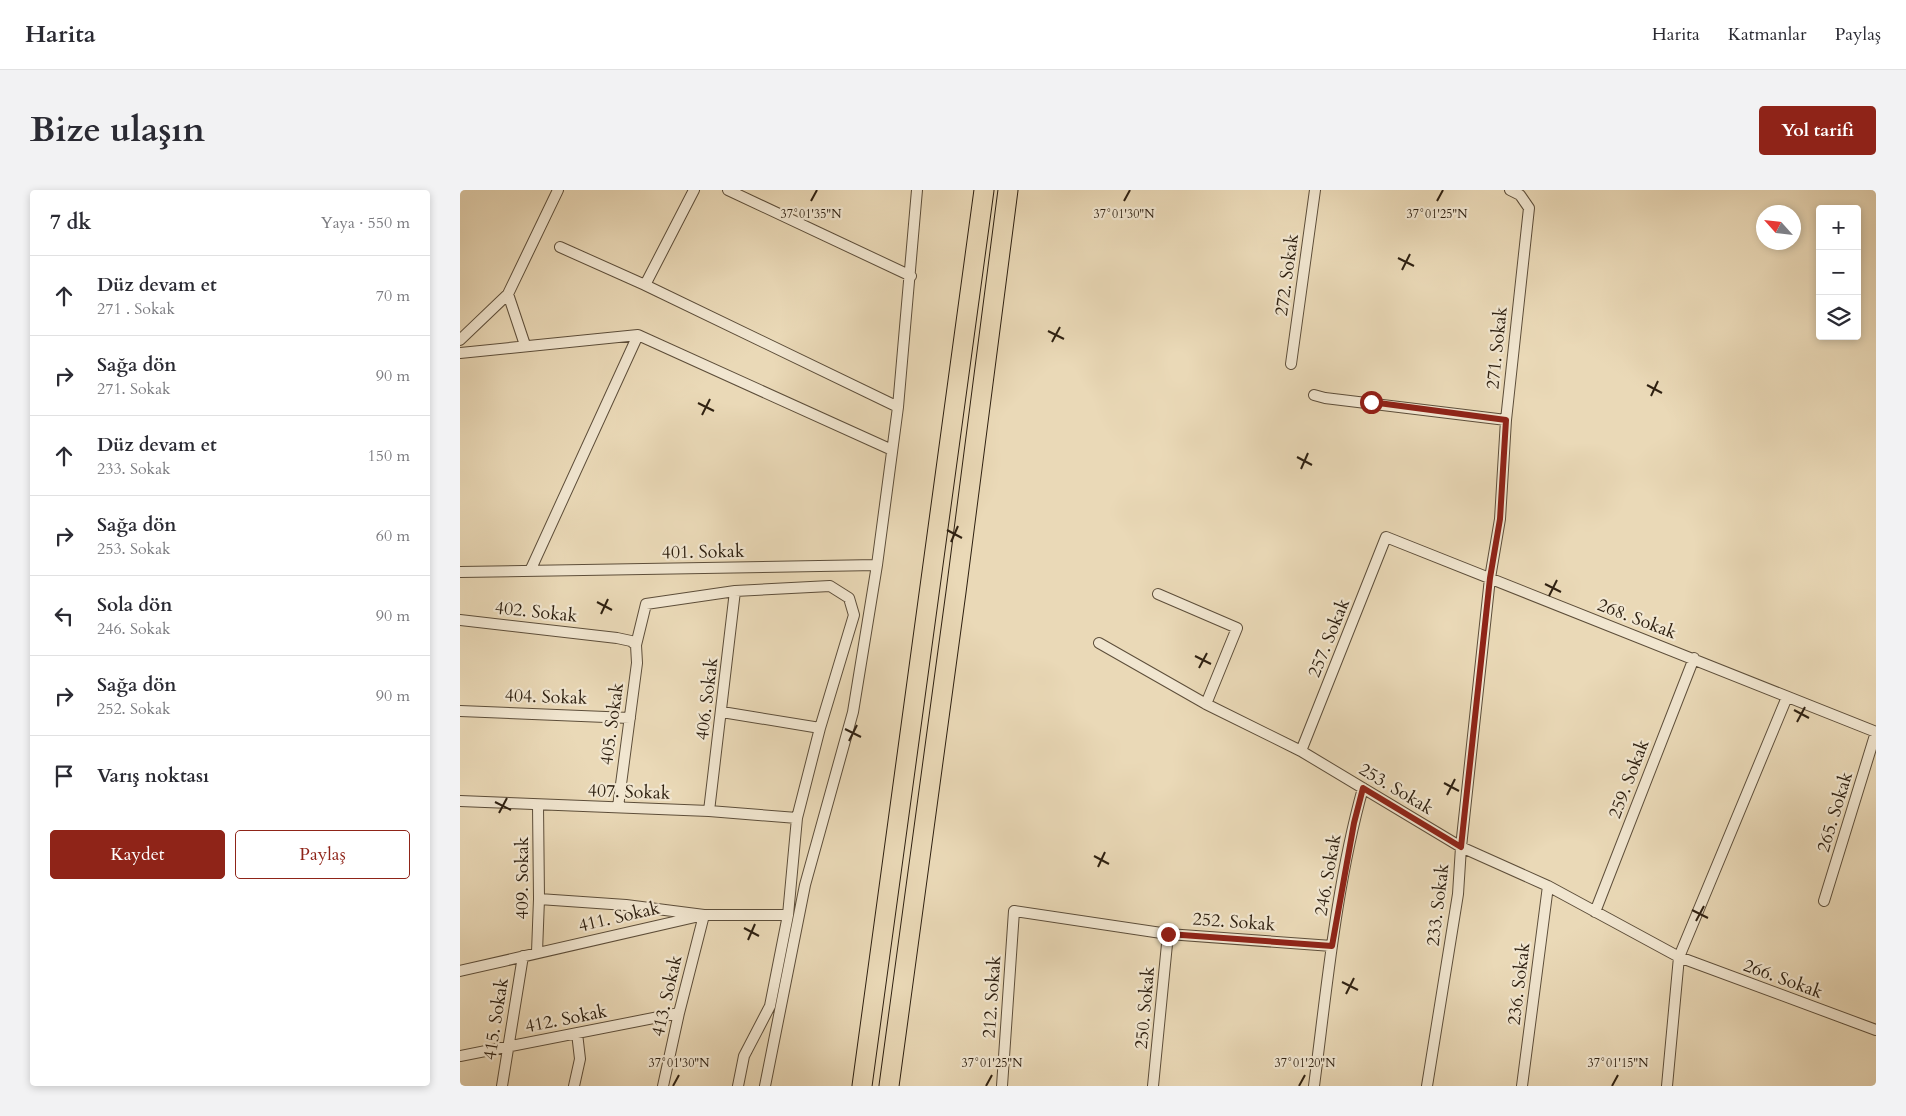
<!DOCTYPE html>
<html lang="tr">
<meta charset="utf-8">
<style>
body{margin:0;font-family:Cardo,serif;background:#f2f2f3;color:#2b2b33}
.controls{position:absolute;right:15px;top:15px;display:grid;overflow:hidden;border-radius:5px;box-shadow:0 2px 8px #0003}
.controls button{width:45px;height:45px;display:grid;place-items:center;padding:0;border:0;border-bottom:1px solid #e1e1e2;background:#fff;color:#2b2b33;font:25px sans-serif}
.compass{position:absolute;left:1296px;top:15px;width:45px;height:45px;border-radius:50%;background:#fff;box-shadow:0 2px 8px #0003;rotate:297deg}
.stop{position:absolute;width:15px;height:15px;margin:-11px;border:4px solid #8f2418;border-radius:50%;background:#fff}
.stop.end{background:#8f2418;border-color:#fff;box-shadow:0 1px 5px #0008}
.list{margin:0;padding:0;list-style:none}
h2{display:flex;justify-content:space-between;align-items:center;height:65px;margin:0;padding:0 20px;font-size:21px}
h2 small{font-size:16px;font-weight:400;color:#7c7c81}
.list li{display:grid;grid-template-columns:32px 1fr auto;gap:15px;align-items:center;box-sizing:border-box;height:80px;padding:0 20px;border-top:1px solid #e1e1e2}
.list b{display:block;font-size:19px;white-space:nowrap}
.list p{margin:0;font-size:16px;white-space:nowrap;color:#7c7c81}
.list em{font-size:16px;font-style:normal;color:#7c7c81}
.actions{display:flex;gap:10px;padding:15px 20px}
.actions a{flex:1;padding:11px 0;border:1px solid #8f2418;border-radius:5px;text-align:center;font-size:18px;color:#8f2418}
.actions .main{background:#8f2418;color:#fff}
.icon{flex:none;width:28px;height:28px;fill:none;stroke:currentColor;stroke-width:2;stroke-linecap:round;stroke-linejoin:round}
.map{position:relative;flex:none;width:1416px;height:896px;overflow:hidden;border-radius:5px}
header{display:flex;align-items:center;gap:30px;box-sizing:border-box;height:70px;padding:0 25px;background:#fff;border-bottom:1px solid #e1e1e2}
header strong{font-size:24px}
nav{display:flex;gap:28px;margin-inline-start:auto;font-size:18px}
.intro{display:flex;align-items:center;justify-content:space-between;box-sizing:border-box;height:120px;padding:0 30px}
h1{margin:0;font-size:35px}
.button{padding:12px 22px;border-radius:5px;background:#8f2418;color:#fff;font-size:18px;font-weight:700}
main{display:flex;gap:30px;padding:0 30px}
aside{flex:1;background:#fff;border-radius:5px;box-shadow:0 2px 8px #0003}
.map>svg:first-child{display:block}
</style>
<header>
<strong>Harita</strong>
<nav><a>Harita</a><a>Katmanlar</a><a>Paylaş</a></nav>
</header>
<div class="intro"><h1>Bize ulaşın</h1><a class="button">Yol tarifi</a></div>
<main>
<aside>
<h2>7 dk<small>Yaya · 550 m</small></h2>
<ul class="list">
<li><svg class="icon" aria-label="ahead" viewBox="0 0 24 24"><path d="M12 20V5M6 11l6-6 6 6"/></svg><div><b>Düz devam et</b><p>271 . Sokak</p></div><em>70 m</em></li>
<li><svg class="icon" aria-label="right" viewBox="0 0 24 24"><path d="M7 20v-9h11M14 6l5 5-5 5"/></svg><div><b>Sağa dön</b><p>271. Sokak</p></div><em>90 m</em></li>
<li><svg class="icon" aria-label="ahead" viewBox="0 0 24 24"><path d="M12 20V5M6 11l6-6 6 6"/></svg><div><b>Düz devam et</b><p>233. Sokak</p></div><em>150 m</em></li>
<li><svg class="icon" aria-label="right" viewBox="0 0 24 24"><path d="M7 20v-9h11M14 6l5 5-5 5"/></svg><div><b>Sağa dön</b><p>253. Sokak</p></div><em>60 m</em></li>
<li><svg class="icon" aria-label="left" viewBox="0 0 24 24"><path d="M17 20v-9H6M10 6l-5 5 5 5"/></svg><div><b>Sola dön</b><p>246. Sokak</p></div><em>90 m</em></li>
<li><svg class="icon" aria-label="right" viewBox="0 0 24 24"><path d="M7 20v-9h11M14 6l5 5-5 5"/></svg><div><b>Sağa dön</b><p>252. Sokak</p></div><em>90 m</em></li>
<li><svg class="icon" aria-label="arrive" viewBox="0 0 24 24"><path d="M6 21V4h12l-3 4 3 4H6"/></svg><div><b>Varış noktası</b></div></li>
</ul>
<div class="actions"><a class="main">Kaydet</a><a>Paylaş</a></div>
</aside>
<div class="map">
<svg width="1416" height="896" viewBox="0 0 1416 896">
<rect width="100%" height="100%" fill="#ead9b7"/>
<filter id="stains"><feTurbulence type="fractalNoise" baseFrequency=".004" numOctaves="4"/><feColorMatrix values="0 0 0 0 .2 0 0 0 0 .09 0 0 0 0 .02 0 0 0 .5 -.17"/></filter>
<radialGradient id="worn" r=".72"><stop offset=".6" stop-color="#630" stop-opacity="0"/><stop offset="1" stop-color="#630" stop-opacity=".3"/></radialGradient>
<g fill="none" stroke-linecap="round" stroke-linejoin="round">
<defs>
<path id="street" d="M268 0 451 86
M100 57 185 95 438 217
M185 95 234 0
M48 104 65 155
M0 150 48 104 98 0
M0 163 178 145 432 260
M831 174 855 0
M854 205 865 208 1046 230
M70 381 178 145
M0 382 417 375
M698 404 777 438 746 514
M0 430 157 448 171 451 176 455
M639 453 746 514 841 561 1001 657 1088 696 1219 767 1416 840
M0 521 170 528
M262 522 360 538
M841 561 926 347 1416 542
M0 611 249 621 337 628
M158 617 177 473 176 455 186 414 275 401 370 396 389 408 394 425 360 538 337 628 328 725 310 816 284 866 278 896
M249 621 275 401
M79 709 166 715 244 725 219 823 203 896
M1364 711 1416 542
M1135 722 1234 468
M77 762 79 709 78 615
M0 781 244 725H328
M0 866 219 823
M42 896 63 766
M114 896 120 869 117 843
M305 896 345 695 393 522 417 375 438 217 457 0
M542 896 554 721 708 744 872 756
M693 896 708 744
M854 896C867 797 876 695 903 598
M967 896 998 704 1001 657 1030 388 1040 329 1046 230 1069 18 1060 5 1050 0
M1062 896 1088 696
M1207 896 1219 767 1327 507"/>
<path id="highway" d="M402 896 524 0
M429 896 496 402 548 0"/>
</defs>
<use href="#street" stroke="#5d4e3a" stroke-width="12"/>
<use href="#highway" stroke="#2e2011" stroke-width="21"/>
<use href="#street" stroke="#f1e6d0" stroke-width="10"/>
<use href="#highway" stroke="#ead9b7" stroke-width="19"/>
</g>
<g fill="none" stroke-linecap="round" stroke-linejoin="round">
<path stroke="#8f2418" stroke-width="6" d="M708 744 872 756 894 633 903 598 1001 657 1030 388 1040 329 1046 230 911 212"/>
</g>
<path fill="none" stroke="#2e2011" stroke-width="2" d="M351 11 357 0M664 11 670 0M977 11 983 0M938 68 954 76M942 80 950 64M588 141 604 149M592 152 600 137M1187 195 1202 203M1191 206 1198 191M238 213 254 221M242 225 250 209M837 267 852 275M841 279 848 263M487 340 502 348M491 352 498 336M1085 394 1101 402M1089 406 1097 390M137 412 152 420M141 424 148 409M735 466 751 474M739 478 747 463M1334 520 1349 528M1337 532 1345 517M385 539 401 547M389 551 397 535M984 593 999 601M987 605 995 589M35 612 51 620M39 623 47 608M634 666 649 674M638 677 645 662M1232 720 1248 728M1236 731 1244 716M284 738 299 746M288 750 295 734M882 792 898 800M886 804 894 788M213 896 219 885M526 896 532 885M839 896 845 885M1152 896 1158 885"/>
<g text-anchor="middle" dominant-baseline="central" stroke-width="4.5" stroke-linejoin="round" paint-order="stroke">
<g font-size="18" fill="#2e2011" stroke="#f1e6d0">
<text transform="translate(827 85) rotate(-82)">272. Sokak</text>
<text transform="translate(1037 158) rotate(-84)">271. Sokak</text>
<text transform="translate(243 362) rotate(-1)">401. Sokak</text>
<text transform="translate(76 422) rotate(6)">402. Sokak</text>
<text transform="translate(1177 429) rotate(21)">268. Sokak</text>
<text transform="translate(869 448) rotate(-68)">257. Sokak</text>
<text transform="translate(86 507) rotate(2)">404. Sokak</text>
<text transform="translate(247 509) rotate(-83)">406. Sokak</text>
<text transform="translate(152 534) rotate(-82)">405. Sokak</text>
<text transform="translate(1169 589) rotate(-69)">259. Sokak</text>
<text transform="translate(936 599) rotate(31)">253. Sokak</text>
<text transform="translate(169 602) rotate(2)">407. Sokak</text>
<text transform="translate(1375 622) rotate(-73)">265. Sokak</text>
<text transform="translate(868 685) rotate(-80)">246. Sokak</text>
<text transform="translate(62 688) rotate(-90)">409. Sokak</text>
<text transform="translate(978 715) rotate(-83)">233. Sokak</text>
<text transform="translate(159 727) rotate(-13)">411. Sokak</text>
<text transform="translate(774 732) rotate(4)">252. Sokak</text>
<text transform="translate(1323 789) rotate(20)">266. Sokak</text>
<text transform="translate(1059 794) rotate(-83)">236. Sokak</text>
<text transform="translate(207 806) rotate(-77)">413. Sokak</text>
<text transform="translate(532 807) rotate(-86)">212. Sokak</text>
<text transform="translate(685 818) rotate(-85)">250. Sokak</text>
<text transform="translate(36 829) rotate(-81)">415. Sokak</text>
<text transform="translate(106 829) rotate(-11)">412. Sokak</text>
</g>
</g>
<g font-size="12" text-anchor="middle" fill="#2e2011" stroke="#f1e6d0" stroke-width="4.5" stroke-linejoin="round" paint-order="stroke">
<text x="351" y="28">37°01'35"N</text>
<text x="664" y="28">37°01'30"N</text>
<text x="977" y="28">37°01'25"N</text>
<text x="219" y="877">37°01'30"N</text>
<text x="532" y="877">37°01'25"N</text>
<text x="845" y="877">37°01'20"N</text>
<text x="1158" y="877">37°01'15"N</text>
</g>
<rect width="100%" height="100%" filter="url(#stains)"/>
<rect width="100%" height="100%" fill="url(#worn)"/>
</svg>
<div class="controls">
<button>+</button>
<button>−</button>
<button><svg class="icon" aria-label="layers" viewBox="0 0 24 24"><path d="M12 4l9 5-9 5-9-5zM3 14l9 5 9-5"/></svg></button>
</div>
<svg class="compass" viewBox="-18 -18 36 36"><path d="M0-13l5 13h-10z" fill="#e53935"/><path d="M0 13l5-13h-10z" fill="#7c7c81"/></svg>
<div class="stop" style="left:911px;top:212px"></div>
<div class="stop end" style="left:708px;top:744px"></div>
</div>
</main>
